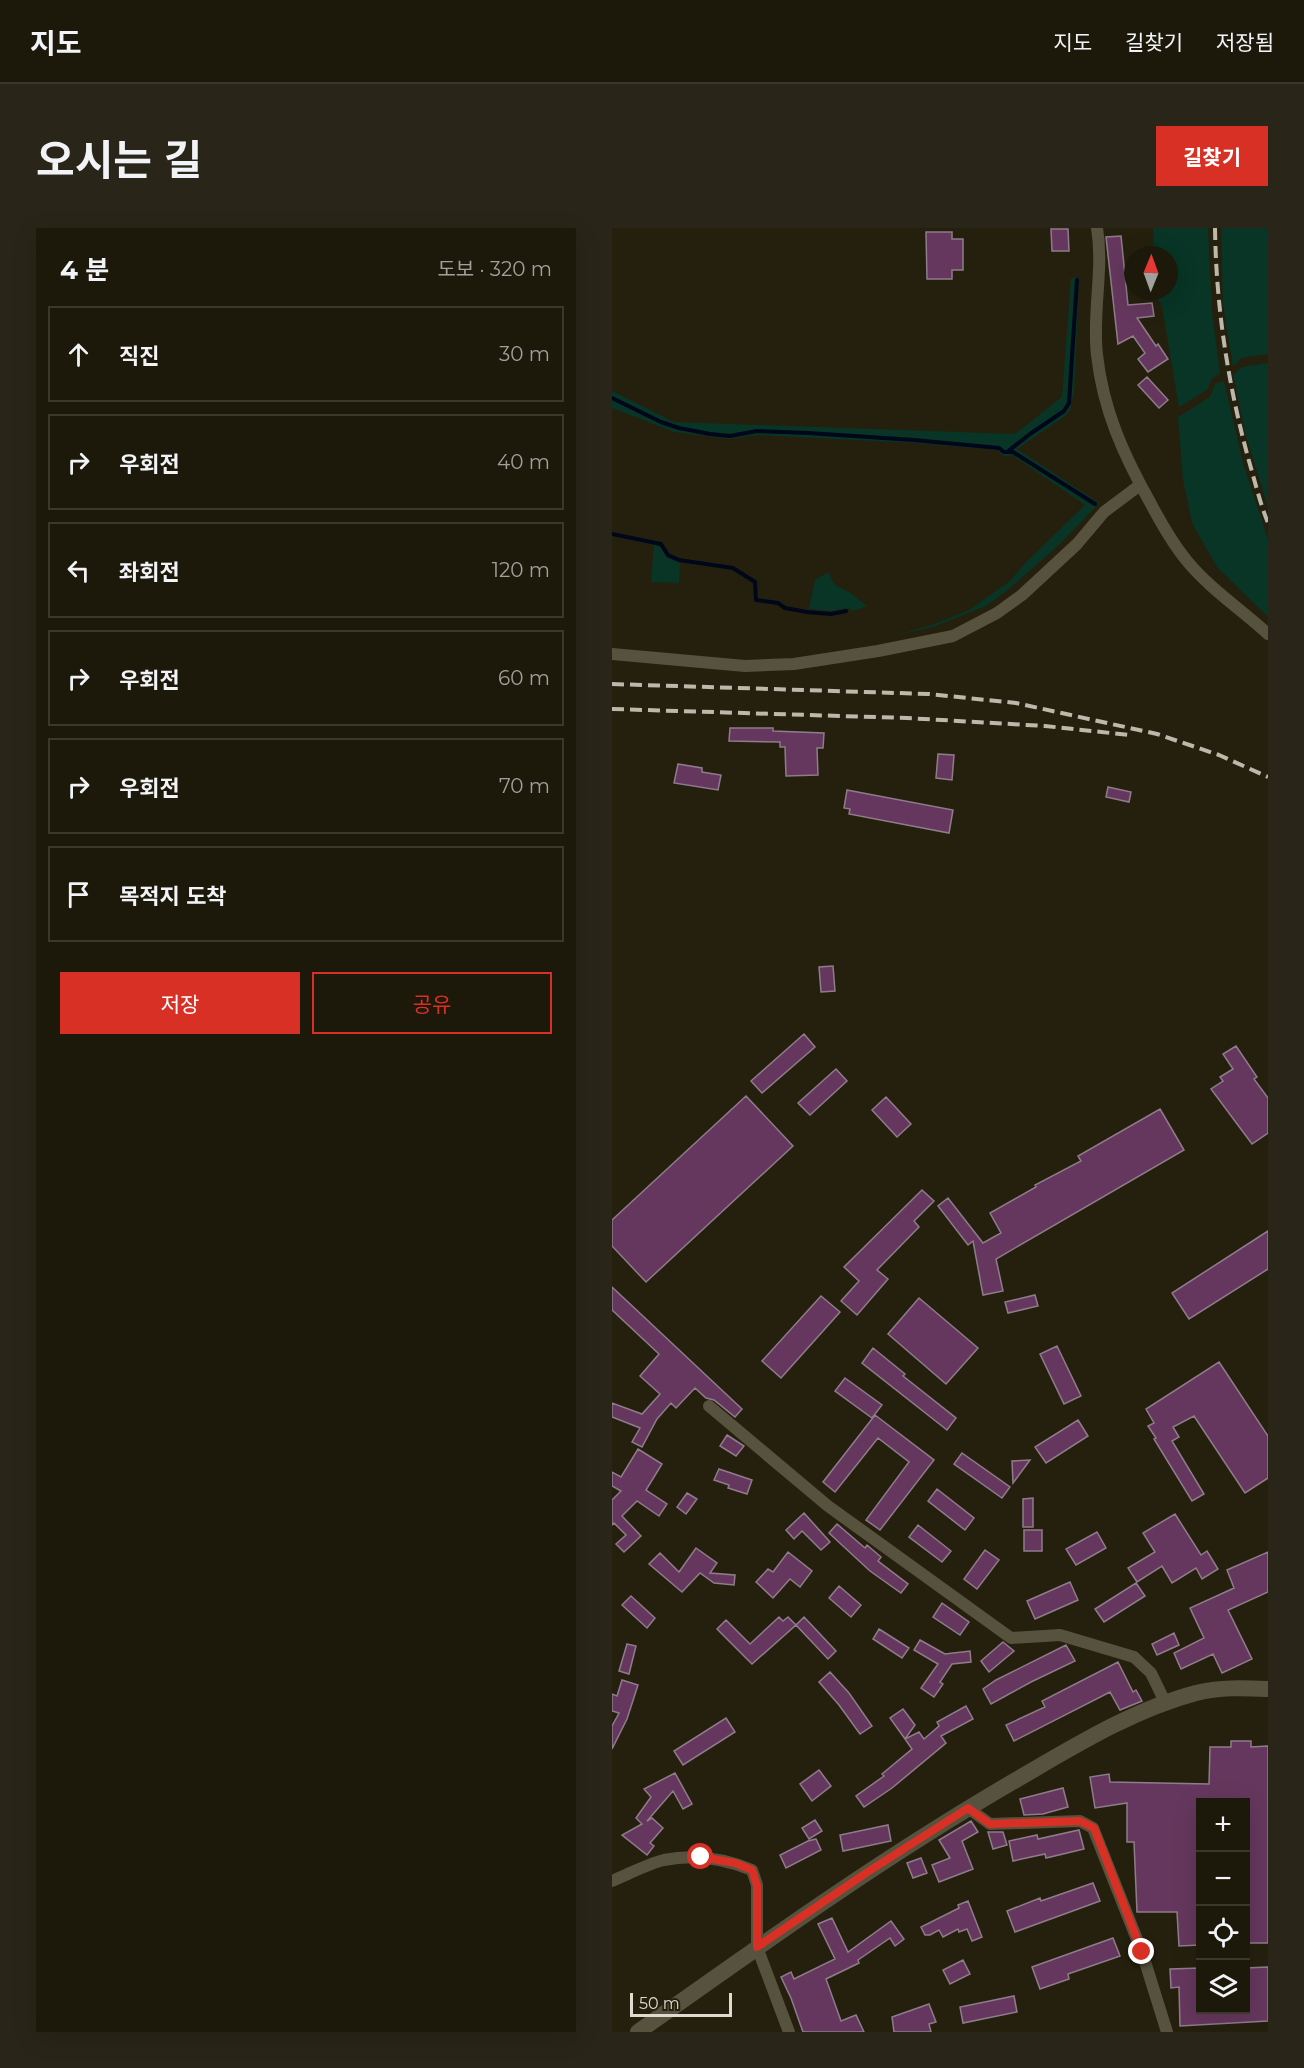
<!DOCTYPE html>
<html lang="ko">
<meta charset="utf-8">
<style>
body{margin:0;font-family:Montserrat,"Noto Sans KR",sans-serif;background:#292518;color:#f1f3f6}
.controls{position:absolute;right:18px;bottom:18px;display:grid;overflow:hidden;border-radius:0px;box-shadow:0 6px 24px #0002}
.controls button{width:54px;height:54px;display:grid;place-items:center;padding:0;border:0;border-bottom:2px solid #3a372b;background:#1c180a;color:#f1f3f6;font:30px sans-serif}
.compass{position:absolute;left:512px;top:18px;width:54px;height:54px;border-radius:50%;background:#1c180a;box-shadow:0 6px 24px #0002;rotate:1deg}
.scale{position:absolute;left:18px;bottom:15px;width:102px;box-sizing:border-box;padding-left:6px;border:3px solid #dedacf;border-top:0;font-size:16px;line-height:21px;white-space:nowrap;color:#dedacf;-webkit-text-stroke:4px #25200e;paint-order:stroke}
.stop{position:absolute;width:18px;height:18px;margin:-14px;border:4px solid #d93025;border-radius:50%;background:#fff}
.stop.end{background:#d93025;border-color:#fff;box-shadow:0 2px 6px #0008}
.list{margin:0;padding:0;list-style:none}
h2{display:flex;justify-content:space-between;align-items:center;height:78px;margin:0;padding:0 24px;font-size:26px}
h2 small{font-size:20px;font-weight:400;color:#a0a09c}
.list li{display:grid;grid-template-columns:39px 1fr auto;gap:18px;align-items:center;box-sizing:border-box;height:96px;margin:0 12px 12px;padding:0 12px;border:2px solid #3a372b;border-radius:0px}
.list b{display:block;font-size:22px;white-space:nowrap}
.list em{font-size:20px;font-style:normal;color:#a0a09c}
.actions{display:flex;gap:12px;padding:18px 24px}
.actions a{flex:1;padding:14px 0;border:2px solid #d93025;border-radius:0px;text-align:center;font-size:21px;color:#d93025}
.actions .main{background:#d93025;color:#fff}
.icon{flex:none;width:33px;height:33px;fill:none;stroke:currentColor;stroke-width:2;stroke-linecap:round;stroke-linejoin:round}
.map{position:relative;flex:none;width:656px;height:1804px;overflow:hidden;border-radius:0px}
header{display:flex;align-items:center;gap:36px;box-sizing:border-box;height:84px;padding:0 30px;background:#1c180a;border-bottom:2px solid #3a372b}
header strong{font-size:28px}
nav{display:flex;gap:33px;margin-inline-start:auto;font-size:21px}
.intro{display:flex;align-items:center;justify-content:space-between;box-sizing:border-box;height:144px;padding:0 36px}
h1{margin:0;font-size:42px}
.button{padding:15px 27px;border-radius:0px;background:#d93025;color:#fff;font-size:21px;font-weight:700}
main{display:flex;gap:36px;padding:0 36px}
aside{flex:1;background:#1c180a;border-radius:0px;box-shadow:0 6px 24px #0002}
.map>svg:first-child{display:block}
</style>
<header>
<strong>지도</strong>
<nav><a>지도</a><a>길찾기</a><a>저장됨</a></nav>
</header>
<div class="intro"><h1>오시는 길</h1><a class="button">길찾기</a></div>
<main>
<aside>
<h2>4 분<small>도보 · 320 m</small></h2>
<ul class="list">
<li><svg class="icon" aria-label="ahead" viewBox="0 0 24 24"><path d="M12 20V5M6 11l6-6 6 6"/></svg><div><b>직진</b></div><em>30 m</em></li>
<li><svg class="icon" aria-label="right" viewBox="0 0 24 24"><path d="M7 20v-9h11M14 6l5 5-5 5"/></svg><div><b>우회전</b></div><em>40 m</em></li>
<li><svg class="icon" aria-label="left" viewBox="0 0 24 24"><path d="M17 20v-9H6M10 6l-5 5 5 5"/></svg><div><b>좌회전</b></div><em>120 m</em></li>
<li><svg class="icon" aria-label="right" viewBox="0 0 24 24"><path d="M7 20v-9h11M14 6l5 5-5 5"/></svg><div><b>우회전</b></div><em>60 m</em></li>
<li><svg class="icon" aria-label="right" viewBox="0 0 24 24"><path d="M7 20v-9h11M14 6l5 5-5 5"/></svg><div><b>우회전</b></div><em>70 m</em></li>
<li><svg class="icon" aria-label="arrive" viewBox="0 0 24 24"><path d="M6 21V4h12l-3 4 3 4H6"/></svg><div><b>목적지 도착</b></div></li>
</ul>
<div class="actions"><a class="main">저장</a><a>공유</a></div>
</aside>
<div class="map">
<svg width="656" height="1804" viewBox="0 0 656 1804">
<rect width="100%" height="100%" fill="#25200e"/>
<path fill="#083525" d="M541 0H596L600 84 608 146 600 150 595 162 567 179 550 78 543 65V63H557V27H542Z
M609 0H656V126L629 130 621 139 611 76Z
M459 50H467L462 163 458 182 453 188 405 221 487 275 448 316 397 361 374 378 321 399 281 408 320 397 357 382 398 353 414 334 473 277 400 227 393 229 385 222 302 215 144 207 118 211 62 204 0 180V163L62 194 403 206 450 169Z
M656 135V279L634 208 621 147 630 139Z
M612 153 631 235 656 311V389L605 339 580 295 571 252 566 189 598 169 603 156Z
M42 316 48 319 55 330 68 335 67 355 39 354Z
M216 344 223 357 237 364 255 378 241 383 237 380 219 383 197 381 203 352Z"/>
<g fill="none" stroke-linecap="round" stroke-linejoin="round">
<path stroke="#00071b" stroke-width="4" d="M0 170 49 194 67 200 98 206 118 208 145 203 196 205 302 212 387 220 392 224H401L483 276
M395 224 418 206 452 183 457 175 465 52
M0 306 49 316 56 327 67 332 121 340 143 354 144 372 166 375 173 380 195 384 219 386 234 383"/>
</g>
<path fill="#65375e" stroke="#8f7c8b" stroke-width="1.5" d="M439 1H456L457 23H440Z
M314 4H340V11H351V42H340V51H315Z
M509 8 516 77 540 75 542 88 525 90 544 118 546 116 556 131 536 144 526 131 533 125 521 108 506 116 494 9Z
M535 149 556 172 547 180 526 157Z
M118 500H161V503L212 505 211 520H205L206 547 174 548 173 519H168V514L117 513Z
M326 526 342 527 340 552 324 550Z
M66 536 90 540V544L109 547 106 562 62 555Z
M496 559 519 564 517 574 494 569Z
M235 562 341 582 337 605 237 586 238 581 232 580Z
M221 738 223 763 209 764 207 739Z
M192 806 203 819 150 865 139 853Z
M624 818 645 849 642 851 656 870V905L640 916 599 861 611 853 608 849 621 841 611 826Z
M224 841 235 853 198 887 186 875Z
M134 868 181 918 34 1054 0 1018V992Z
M274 869 299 896 285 909 260 882Z
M548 881 572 922 384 1031 391 1063 371 1067 361 1013 356 1017 326 978 336 970 371 1015 389 1005 378 985 424 959 423 957 469 933 466 928Z
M310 962 322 973 302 993 307 999 265 1042 276 1051 245 1087 229 1073 247 1053 232 1039Z
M656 1003V1041L577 1091 560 1065Z
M0 1059 130 1181 123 1189 102 1172 94 1170 83 1160 64 1180 59 1175 45 1191 30 1219 20 1214 28 1200 0 1189V1175L30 1186 48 1166 28 1148 47 1126 0 1082Z
M423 1067 426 1078 396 1085 393 1074Z
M209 1068 228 1084 169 1150 150 1133Z
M307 1070 366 1120 334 1156 276 1106Z
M445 1118 469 1168 452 1176 428 1126Z
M261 1120 293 1146 291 1148 344 1190 335 1202 250 1135Z
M607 1134 656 1208V1250L633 1265 582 1188 561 1199 567 1209 560 1213 592 1266 580 1273 542 1211 544 1210 536 1198 542 1195 534 1181Z
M233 1150 270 1177 260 1190 223 1163Z
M263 1187 322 1232 268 1302 254 1292 297 1234 266 1210 223 1264 211 1254Z
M466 1192 476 1208 434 1235 423 1219Z
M115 1207 132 1218 124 1228 108 1218Z
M26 1221 50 1236 34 1262 55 1276 47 1288 25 1273 10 1288 29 1308 12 1324 4 1316 14 1307 2 1295 0 1297V1272L9 1263 0 1258V1244L9 1249Z
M350 1225 398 1259 390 1270 342 1236Z
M418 1232 401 1255 400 1233Z
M107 1241 140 1252 135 1266 116 1260 117 1257 102 1252Z
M325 1261 362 1290 353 1302 316 1273Z
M75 1265 85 1271 74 1286 65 1279Z
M421 1270V1299H411V1271Z
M192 1285 218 1314 209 1322 190 1303 182 1311 174 1302Z
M563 1286 589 1327 595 1323 606 1341 590 1351 584 1340 560 1355 550 1338 525 1354 516 1340 543 1324 531 1305Z
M225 1296 253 1320 255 1317 269 1329 266 1333 296 1356 289 1365 258 1343 217 1305Z
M306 1297 339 1323 330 1334 297 1309Z
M412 1302H430V1323H412Z
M485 1304 494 1320 464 1337 454 1321Z
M84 1320 105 1335 98 1345 123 1347 122 1357 102 1355 88 1345 70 1364 37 1336 48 1325 67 1344Z
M373 1322 387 1332 365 1361 352 1351Z
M176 1324 200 1343 188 1359 178 1351 161 1370 144 1354 156 1341 161 1344Z
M656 1324V1364L616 1382 640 1431 610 1445 601 1426 569 1441 562 1425 592 1410 578 1380 622 1360 615 1342Z
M458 1354 466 1372 423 1391 415 1373Z
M524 1355 533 1368 492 1394 483 1381Z
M227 1358 249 1377 239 1389 217 1370Z
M19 1368 43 1390 35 1400 10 1377Z
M330 1375 357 1394 348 1407 321 1389Z
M167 1389 171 1393 176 1389 184 1397 140 1436 105 1401 114 1392 138 1416Z
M192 1389 224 1423 216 1431 184 1397Z
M267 1401 297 1420 290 1430 261 1411Z
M562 1405 567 1417 545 1427 540 1416Z
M308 1412 333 1426 358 1423 359 1434 340 1436 328 1454 331 1456 322 1469 309 1460 326 1436 302 1422Z
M391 1414 402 1423 377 1444 369 1433Z
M15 1416 24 1418 17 1446 7 1443Z
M454 1417 463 1433 419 1454 379 1476 371 1461 384 1452Z
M506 1434 521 1464 524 1462 530 1473 508 1482 498 1464 402 1513 394 1497 433 1479 430 1473Z
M218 1444 237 1465 260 1498 248 1506 227 1477 207 1454Z
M10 1452 26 1457 15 1491 0 1521V1498L7 1485 0 1483V1466L5 1468Z
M354 1478 361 1491 329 1508 334 1515 280 1560 252 1579 244 1568 272 1548 270 1546 300 1521 293 1511 307 1504 312 1511 327 1498 325 1494Z
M291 1481 303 1497 293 1511 278 1490Z
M114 1490 123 1504 71 1537 62 1523Z
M619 1513H639V1519L656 1518V1715H633V1575L588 1574V1717L567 1718 565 1684H525L522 1614H515V1575L483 1580 478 1549 497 1546 498 1554 597 1556 598 1519H619Z
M207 1542 219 1558 200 1573 188 1556Z
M63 1545 80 1576 71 1581 61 1563 35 1593 40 1590 51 1600 38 1615 42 1618 35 1627 10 1607 30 1596 24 1590 39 1569 32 1561Z
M451 1560 456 1579 431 1586 412 1587 408 1571Z
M203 1592 210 1603 197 1611 190 1600Z
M359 1593 366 1604 350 1613 361 1641 327 1654 320 1637 338 1630 327 1612Z
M276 1597 279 1613 231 1623 228 1607Z
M467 1602 472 1621 434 1630 433 1626 401 1633 397 1613 425 1607 426 1611Z
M376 1604H391L395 1617 381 1621Z
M204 1611 209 1622 174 1640 168 1627 196 1613Z
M309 1630 315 1645 301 1650 295 1635Z
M481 1655 488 1673 403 1704 395 1683 428 1670 429 1673Z
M356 1673 370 1709 360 1713 355 1701 347 1704 346 1701 331 1709 327 1702 318 1707H313L309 1699 347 1680 346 1677Z
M220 1690 236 1724 279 1693 292 1711 283 1718 278 1710 246 1732 247 1735 214 1751 229 1793 244 1787 252 1804H191L179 1770 169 1749 179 1744 182 1751 223 1731 206 1696Z
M501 1710 508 1728 456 1746 457 1751 428 1761 420 1739Z
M351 1732 358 1746 338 1756 331 1742Z
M656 1739V1793L568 1798 567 1759 559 1760 558 1741 588 1740V1782H633V1740Z
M402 1768 405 1784 351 1795 348 1779Z
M317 1776 324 1794 317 1796 319 1804H282L280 1789Z"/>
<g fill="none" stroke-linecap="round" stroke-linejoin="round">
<path stroke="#57523e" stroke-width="12" d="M485 0C492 42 480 85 485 127 491 182 512 228 539 276 549 295 561 316 575 333 598 361 630 382 656 406
M0 426 133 438 182 436 266 423 341 408 385 385 410 367 465 316 492 284 528 257
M97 1178 216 1278 399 1410 448 1407 522 1429 539 1445 553 1474
M356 1580 378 1596 468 1593 481 1600 530 1724 555 1804
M0 1653C17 1646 35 1636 52 1632 82 1626 113 1631 140 1642L145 1657V1719L177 1804"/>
<path stroke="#57523e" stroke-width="16" d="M26 1804C150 1716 273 1628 404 1552 461 1519 520 1482 584 1465 607 1459 632 1460 656 1461"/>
<path stroke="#bcb8ac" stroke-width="4" stroke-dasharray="12 6" stroke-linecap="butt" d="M603 0C604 79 616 157 637 233 643 254 648 275 656 295
M0 456 317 466 404 475 545 506 607 527 656 549
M0 481 295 490 433 498 517 507"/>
</g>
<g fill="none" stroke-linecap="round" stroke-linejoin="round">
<path stroke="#d93025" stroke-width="8" d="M89 1629 123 1635 140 1642 145 1658V1719L257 1643 356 1580 378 1596 468 1593 482 1600 530 1724"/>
</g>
</svg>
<div class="controls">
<button>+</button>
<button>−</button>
<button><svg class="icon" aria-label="locate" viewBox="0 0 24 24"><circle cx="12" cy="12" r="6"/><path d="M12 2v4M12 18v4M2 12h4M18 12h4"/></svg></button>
<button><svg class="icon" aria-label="layers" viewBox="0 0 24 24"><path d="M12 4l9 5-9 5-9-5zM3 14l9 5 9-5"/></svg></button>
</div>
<svg class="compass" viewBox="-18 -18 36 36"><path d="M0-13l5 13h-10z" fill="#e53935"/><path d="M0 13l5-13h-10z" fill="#a0a09c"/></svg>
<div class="scale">50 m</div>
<div class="stop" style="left:89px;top:1629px"></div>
<div class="stop end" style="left:530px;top:1724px"></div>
</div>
</main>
